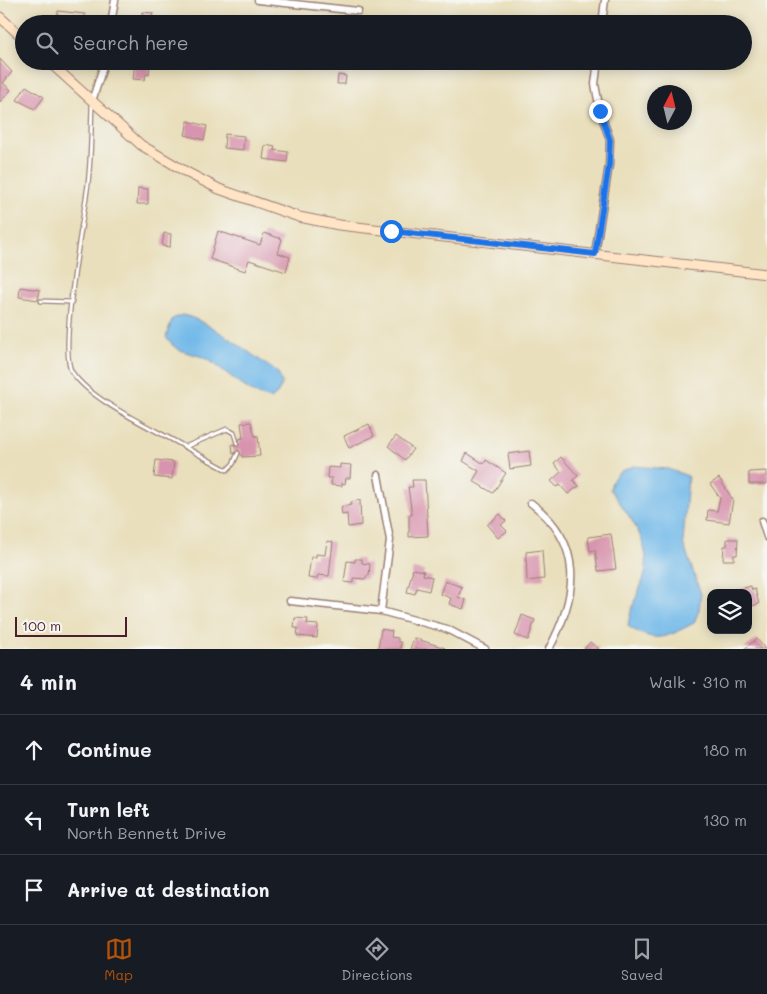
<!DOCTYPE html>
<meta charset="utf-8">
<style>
body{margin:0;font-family:Mali,sans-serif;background:#242831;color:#f1f3f6}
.controls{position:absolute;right:15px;bottom:15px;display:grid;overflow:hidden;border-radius:10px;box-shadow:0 2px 12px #0003}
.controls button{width:45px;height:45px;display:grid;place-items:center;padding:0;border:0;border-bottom:1px solid #363941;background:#171b24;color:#f1f3f6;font:25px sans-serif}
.compass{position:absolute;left:647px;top:85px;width:45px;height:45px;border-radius:50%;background:#171b24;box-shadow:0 2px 12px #0003;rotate:7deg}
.scale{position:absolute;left:15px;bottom:12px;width:112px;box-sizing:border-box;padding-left:5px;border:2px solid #4a1f2b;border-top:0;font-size:14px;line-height:18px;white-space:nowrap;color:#4a1f2b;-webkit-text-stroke:4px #f6f6f2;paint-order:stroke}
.stop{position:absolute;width:15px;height:15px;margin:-11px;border:4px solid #1a73e8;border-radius:50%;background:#fff}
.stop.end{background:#1a73e8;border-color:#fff;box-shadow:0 1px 5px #0008}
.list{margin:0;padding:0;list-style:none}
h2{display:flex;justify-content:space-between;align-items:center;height:65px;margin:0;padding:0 20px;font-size:21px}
h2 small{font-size:16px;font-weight:400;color:#9ea1a6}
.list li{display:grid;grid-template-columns:32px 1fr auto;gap:15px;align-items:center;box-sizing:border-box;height:70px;padding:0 20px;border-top:1px solid #363941}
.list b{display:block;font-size:19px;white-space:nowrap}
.list p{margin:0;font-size:16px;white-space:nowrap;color:#9ea1a6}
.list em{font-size:16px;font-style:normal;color:#9ea1a6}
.icon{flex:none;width:28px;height:28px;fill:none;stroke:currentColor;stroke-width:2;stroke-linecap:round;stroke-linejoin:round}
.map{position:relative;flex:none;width:767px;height:649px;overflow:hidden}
.search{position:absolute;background:#171b24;box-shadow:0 2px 12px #0003;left:15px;right:15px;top:15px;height:55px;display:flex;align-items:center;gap:12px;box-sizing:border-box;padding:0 18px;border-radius:28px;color:#9ea1a6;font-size:19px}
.sheet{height:275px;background:#171b24}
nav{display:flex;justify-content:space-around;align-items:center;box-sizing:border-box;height:70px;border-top:1px solid #363941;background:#171b24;font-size:14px;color:#9ea1a6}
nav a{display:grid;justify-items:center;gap:2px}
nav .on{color:#b45309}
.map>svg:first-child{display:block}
</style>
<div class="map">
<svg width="767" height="649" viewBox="0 0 767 649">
<rect width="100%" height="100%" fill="#f6f6f2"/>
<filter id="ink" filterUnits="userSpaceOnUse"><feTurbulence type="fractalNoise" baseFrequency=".02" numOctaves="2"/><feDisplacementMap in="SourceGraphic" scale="10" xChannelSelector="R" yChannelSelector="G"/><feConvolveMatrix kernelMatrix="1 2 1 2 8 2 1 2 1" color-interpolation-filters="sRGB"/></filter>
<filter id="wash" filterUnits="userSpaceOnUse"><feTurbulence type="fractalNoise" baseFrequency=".0096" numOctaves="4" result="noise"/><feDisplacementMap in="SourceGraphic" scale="20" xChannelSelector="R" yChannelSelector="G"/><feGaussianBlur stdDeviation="1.12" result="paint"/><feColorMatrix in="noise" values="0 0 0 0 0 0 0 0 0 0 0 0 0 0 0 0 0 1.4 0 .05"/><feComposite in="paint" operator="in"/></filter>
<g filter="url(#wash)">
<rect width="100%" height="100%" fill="#e9dfbc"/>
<path fill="#72b9e9" stroke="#5e6c8a" d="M182 315C207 319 249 353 271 368L278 373 282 383 278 393 271 399C246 394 229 372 208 360 191 350 178 356 166 337L172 319Z
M634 466 668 469 688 476 683 543 701 594 699 610 694 623C667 637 656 645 628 626 630 607 640 591 645 574 652 541 627 514 610 489 613 474 620 471 634 466Z"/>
<g id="blocks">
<path fill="#d894ae" d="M58 11 85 14 84 24 57 23Z
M142 12 153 13 151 23 141 24Z
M0 59 12 72 3 83 11 90 0 102Z
M135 61H148L147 65H150L149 75 146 74 145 80 133 79Z
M338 75 346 76 345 84H337Z
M26 86 44 97 35 109 17 100Z
M188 121 207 126 204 140 185 135Z
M225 134 244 136 243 150 224 148Z
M265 145 275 147 274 150 288 152 287 162 263 159Z
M138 188 148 189V204H137Z
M218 231 260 245 264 233 282 239 278 253 290 257 286 272 249 260 245 271 210 259Z
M164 233 171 234 170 247 162 246Z
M20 287 40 290 38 300 19 297Z
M251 422 255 436H258L260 456 242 457 239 450 233 454 232 444 237 446 240 444 239 439 243 438 241 423Z
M369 424 374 436 349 448 344 436Z
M396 436 413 449 405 460 388 446Z
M529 451 531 466 510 469 508 454Z
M467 453 484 464 486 460 506 473 493 493 473 481 479 471 463 461Z
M561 457 578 476 573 480 579 486 568 494 560 485 557 487 551 481 561 472 554 463Z
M156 460 174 462 172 479 154 477Z
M340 464 351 465 350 478H346L345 484 342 483V486L331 485 332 478H327L328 467 340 468Z
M767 471V484H749V472Z
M719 478 733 500 729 523 707 520 708 510 717 511 720 498 710 484Z
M412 480H425L428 536 409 537V515H412L408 487H413Z
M360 500 361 525 348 527 347 514 342 515 341 507 351 505V502Z
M500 514 506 521 501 525 507 531 498 538 487 525Z
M611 534 616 569 598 571 595 550 590 551 588 537Z
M727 539H738L737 555H734V560H723L724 546H727Z
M327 541 333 542 329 576 318 575 317 579 308 578 311 557H316V554L325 555Z
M542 550 544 579 527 581 526 552Z
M355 559H362V563L370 564 369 576 367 575 366 579 353 578V583L344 582 347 561 355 562Z
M413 569 424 571 423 575 432 577 429 591 417 588 415 594 407 592Z
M445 581 462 587 458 597 466 600 463 609 449 604 451 598 440 594Z
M751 586 752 590 755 589 759 604 748 607V593L733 591Z
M522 615 535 620 528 640 515 635Z
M295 618 308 619 307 624 318 625 317 638 297 636 298 628H294Z
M381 629 392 631 391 637 398 638V642H401L400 649H378Z
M414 638 445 648 444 649H410Z
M757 639 765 649H744Z
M590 642 599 649H584Z"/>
</g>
</g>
<g filter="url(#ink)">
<use href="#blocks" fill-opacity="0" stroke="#9a7f74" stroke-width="1"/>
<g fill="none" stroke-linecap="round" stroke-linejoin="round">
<defs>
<path id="lane" d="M92 105C91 131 91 158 88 184 84 216 58 351 72 372 92 402 153 428 185 447L227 429 234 433 237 443
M41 301 72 302
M185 447 227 470 233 464 238 453"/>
<path id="street" d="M258 0 358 11
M111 24 115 0
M602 24 605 0
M92 101 105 61
M595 254 609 165 610 140 600 111 595 84 598 61
M378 475 390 540 381 611
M531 503C585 544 578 595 549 649
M762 521 767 537
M290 601 381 611 447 629 485 649"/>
<path id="secondary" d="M0 17 24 39
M48 61 141 145 188 173 219 189 299 217 339 225 767 274"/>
</defs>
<use href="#lane" stroke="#9a7f74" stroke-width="5.5"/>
<use href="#street" stroke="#9a7f74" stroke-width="9"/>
<use href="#secondary" stroke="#9a7f74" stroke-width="11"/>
<use href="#lane" stroke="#fff" stroke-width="3"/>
<use href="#street" stroke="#fff" stroke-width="6"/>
<use href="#secondary" stroke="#ffe4c6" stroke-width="9"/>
</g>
</g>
<g fill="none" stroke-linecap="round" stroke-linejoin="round" filter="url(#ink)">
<path stroke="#1a73e8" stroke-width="6" d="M391 231 595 254 609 165 610 140 600 111"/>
</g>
</svg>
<div class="controls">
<button><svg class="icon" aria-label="layers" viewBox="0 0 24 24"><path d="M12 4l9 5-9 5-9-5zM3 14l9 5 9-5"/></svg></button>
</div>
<svg class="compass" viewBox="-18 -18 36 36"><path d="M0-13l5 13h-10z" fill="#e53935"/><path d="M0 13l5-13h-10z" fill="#9ea1a6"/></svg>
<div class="scale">100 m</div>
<div class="stop" style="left:391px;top:231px"></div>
<div class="stop end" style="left:600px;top:111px"></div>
<div class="search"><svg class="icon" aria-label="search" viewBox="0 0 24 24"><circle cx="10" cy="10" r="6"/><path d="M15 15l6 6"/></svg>Search here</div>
</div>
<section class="sheet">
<h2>4 min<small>Walk · 310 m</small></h2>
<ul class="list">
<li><svg class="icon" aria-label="ahead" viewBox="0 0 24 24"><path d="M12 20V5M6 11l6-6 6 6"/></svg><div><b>Continue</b></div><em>180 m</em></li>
<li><svg class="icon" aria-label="left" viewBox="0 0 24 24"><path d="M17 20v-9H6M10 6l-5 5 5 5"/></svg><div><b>Turn left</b><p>North Bennett Drive</p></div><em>130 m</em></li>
<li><svg class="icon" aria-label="arrive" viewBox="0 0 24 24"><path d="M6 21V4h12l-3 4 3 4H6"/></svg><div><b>Arrive at destination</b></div></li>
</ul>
</section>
<nav>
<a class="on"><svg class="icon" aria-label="map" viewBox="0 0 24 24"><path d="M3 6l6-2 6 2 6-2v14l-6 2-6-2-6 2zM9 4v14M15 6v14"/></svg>Map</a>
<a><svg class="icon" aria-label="directions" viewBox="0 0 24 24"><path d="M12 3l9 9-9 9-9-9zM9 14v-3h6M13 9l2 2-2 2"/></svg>Directions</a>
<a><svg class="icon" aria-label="saved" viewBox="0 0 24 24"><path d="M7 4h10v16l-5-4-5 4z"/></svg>Saved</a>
</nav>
